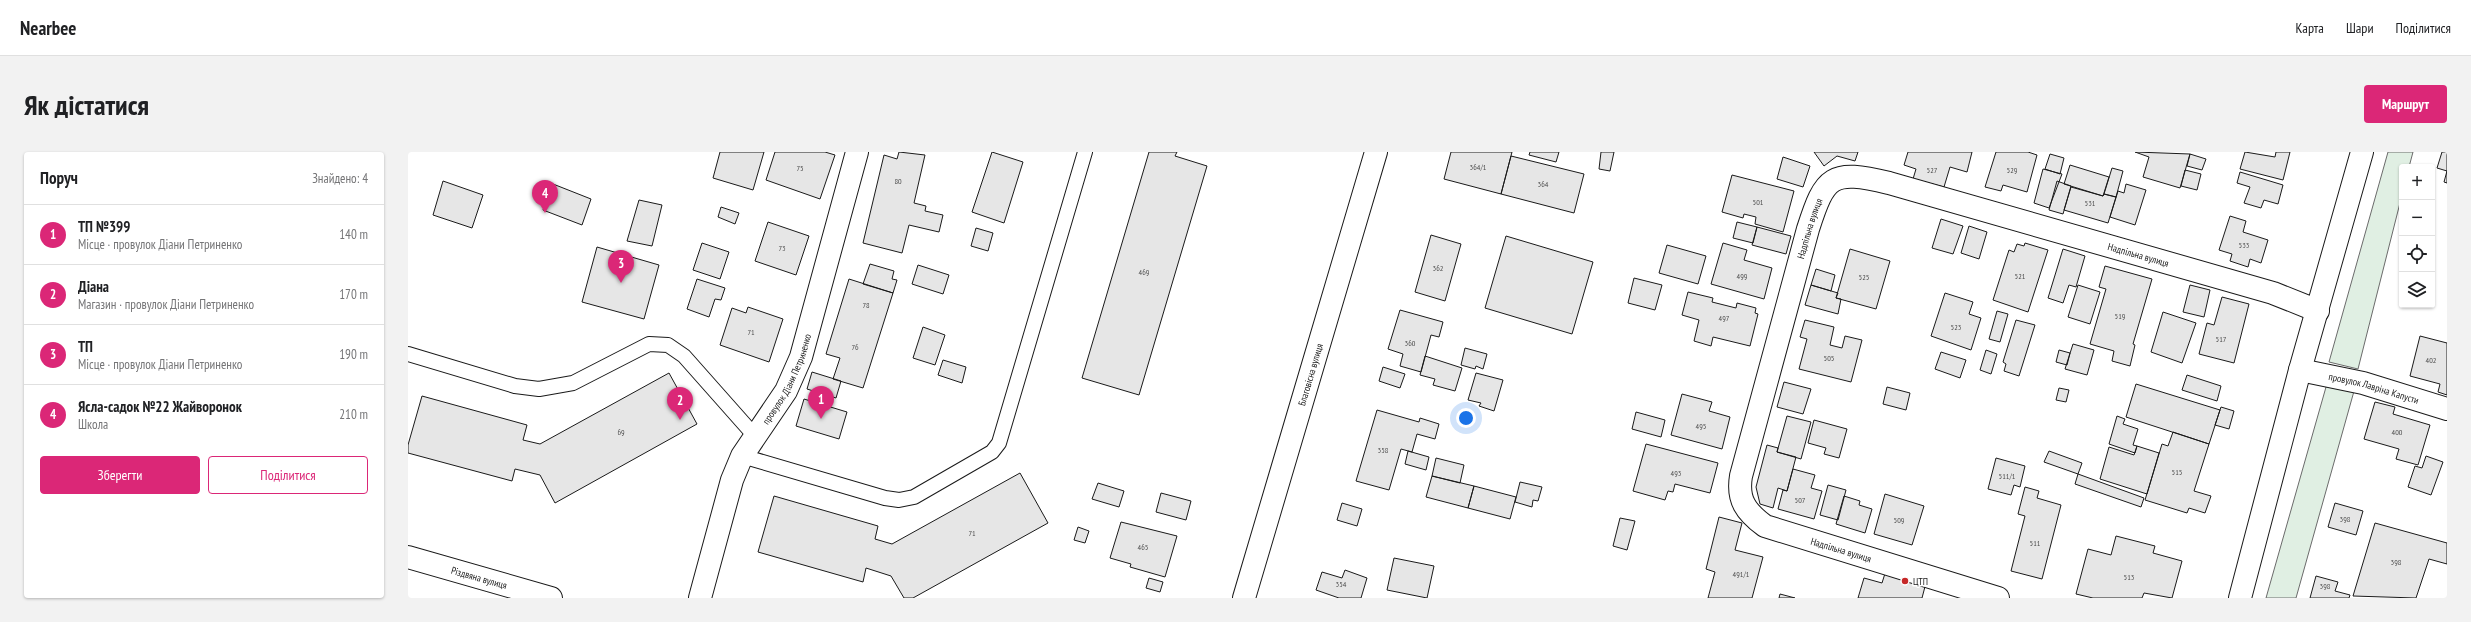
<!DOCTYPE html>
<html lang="uk">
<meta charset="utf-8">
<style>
body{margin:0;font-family:"PT Sans Narrow",sans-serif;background:#f2f2f2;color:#202124}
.controls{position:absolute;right:12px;top:12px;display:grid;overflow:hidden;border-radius:4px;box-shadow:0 1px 3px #0004}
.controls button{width:36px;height:36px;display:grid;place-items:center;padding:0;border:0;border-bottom:1px solid #e0e0e0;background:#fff;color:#202124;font:20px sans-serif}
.you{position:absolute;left:1058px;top:266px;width:14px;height:14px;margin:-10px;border:3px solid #fff;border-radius:50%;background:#1a73e8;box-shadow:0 0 0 6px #1a73e833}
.badge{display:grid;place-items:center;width:26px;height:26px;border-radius:50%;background:#db2777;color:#fff;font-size:13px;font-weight:700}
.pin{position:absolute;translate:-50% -33px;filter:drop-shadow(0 1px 2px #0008)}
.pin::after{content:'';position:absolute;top:21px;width:14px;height:12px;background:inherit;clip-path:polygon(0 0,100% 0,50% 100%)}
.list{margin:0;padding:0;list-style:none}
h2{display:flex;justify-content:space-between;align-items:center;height:52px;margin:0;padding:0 16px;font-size:17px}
h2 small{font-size:13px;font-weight:400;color:#757577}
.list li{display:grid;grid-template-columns:26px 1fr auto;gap:12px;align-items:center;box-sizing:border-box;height:60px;padding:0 16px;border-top:1px solid #e0e0e0}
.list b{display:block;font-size:15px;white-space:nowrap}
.list p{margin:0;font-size:13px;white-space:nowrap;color:#757577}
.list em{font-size:13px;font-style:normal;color:#757577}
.actions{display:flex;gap:8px;padding:12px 16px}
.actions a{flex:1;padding:9px 0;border:1px solid #db2777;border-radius:4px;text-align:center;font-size:14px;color:#db2777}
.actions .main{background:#db2777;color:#fff}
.icon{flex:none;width:22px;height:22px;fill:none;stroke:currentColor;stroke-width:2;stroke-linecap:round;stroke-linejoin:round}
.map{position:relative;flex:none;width:2039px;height:446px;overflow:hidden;border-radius:4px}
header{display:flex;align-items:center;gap:24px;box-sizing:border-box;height:56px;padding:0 20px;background:#fff;border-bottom:1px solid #e0e0e0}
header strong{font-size:19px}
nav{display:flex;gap:22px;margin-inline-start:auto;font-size:14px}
.intro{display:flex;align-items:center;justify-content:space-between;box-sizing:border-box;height:96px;padding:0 24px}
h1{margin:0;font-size:28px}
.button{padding:10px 18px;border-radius:4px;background:#db2777;color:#fff;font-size:14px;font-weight:700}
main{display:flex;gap:24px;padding:0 24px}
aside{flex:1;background:#fff;border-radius:4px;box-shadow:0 1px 3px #0004}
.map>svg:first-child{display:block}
</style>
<header>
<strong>Nearbee</strong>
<nav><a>Карта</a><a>Шари</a><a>Поділитися</a></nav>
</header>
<div class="intro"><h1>Як дістатися</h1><a class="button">Маршрут</a></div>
<main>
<aside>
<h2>Поруч<small>Знайдено: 4</small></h2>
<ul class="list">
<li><span class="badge">1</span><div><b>ТП №399</b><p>Місце · провулок Діани Петриненко</p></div><em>140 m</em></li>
<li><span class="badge">2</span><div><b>Діана</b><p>Магазин · провулок Діани Петриненко</p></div><em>170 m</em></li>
<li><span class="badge">3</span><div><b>ТП</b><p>Місце · провулок Діани Петриненко</p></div><em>190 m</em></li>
<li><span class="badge">4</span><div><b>Ясла-садок №22 Жайворонок</b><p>Школа</p></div><em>210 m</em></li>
</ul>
<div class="actions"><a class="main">Зберегти</a><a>Поділитися</a></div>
</aside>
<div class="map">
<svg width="2039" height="446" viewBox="0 0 2039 446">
<rect width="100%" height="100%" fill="#fff"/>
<path fill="#e0efe3" stroke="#6a6a6a" d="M1980 0H2005L2001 15H1994V43L1950 217 1921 210Z
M1920 228 1948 232 1888 446H1858Z"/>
<path fill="#e6e6e6" stroke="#1a1a1a" d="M312 0H356L345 38 305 26Z
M367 0H417L427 3 412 47 358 28Z
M491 0 517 3 506 51 518 54 517 59 535 63 531 80 501 73 494 101 455 91 476 3 489 7Z
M584 0 615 10 596 71 564 60Z
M741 0H769L767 4 799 14 731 243 674 226Z
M1043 0H1104L1093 42 1036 27Z
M1122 0H1151L1148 10 1121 3Z
M1193 0H1206L1202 19 1191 17Z
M1406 0H1450L1447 9 1429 4 1416 14Z
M1500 0H1564L1559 20 1542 15 1536 35 1505 27 1508 17 1496 13Z
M1588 0H1620L1629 3 1619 40 1595 33 1593 39 1577 35Z
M1727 0 1782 2 1772 36 1735 25 1741 5Z
M1837 0 1867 5 1868 0H1882L1875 28 1832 17Z
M2034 0H2039V19L2029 16Z
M1642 2 1656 6 1652 22 1637 17Z
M1782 2 1798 7 1794 18 1779 14Z
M1103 4 1176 22 1166 61 1093 42Z
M1375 5 1402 14 1395 35 1369 27Z
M1662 13 1701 25 1695 44 1656 32Z
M1704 16 1715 19 1708 45 1696 42Z
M1635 17 1654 22 1641 56 1626 51Z
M1777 18 1793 22 1789 38 1773 34Z
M2039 19V31L2036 30Z
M1832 20 1875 33 1870 52 1856 48 1853 56 1836 51 1842 35 1829 31Z
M1324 23 1386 39 1375 80 1347 72 1348 65 1336 62 1335 66 1314 60Z
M35 29 75 43 64 76 25 63Z
M1649 29 1663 34 1655 62 1641 58Z
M145 32 183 47 174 73 135 58Z
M1718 32 1738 38 1727 73 1702 65 1710 39 1716 41Z
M1663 35 1695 44 1696 42 1708 45 1700 71 1656 58Z
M231 48 254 53 244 94 219 89Z
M313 55 331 61 327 72 310 65Z
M1822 64 1838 69 1835 80 1860 88 1853 111 1842 107 1840 115 1822 109 1824 102 1811 98Z
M1533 67 1555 74 1545 102 1524 96Z
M360 70 401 84 388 123 347 109Z
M1329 70 1349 75 1345 91 1325 86Z
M1561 74 1579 80 1571 107 1553 101Z
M1349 75 1383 84 1378 102 1344 93Z
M568 76 585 81 580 99 563 94Z
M1023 83 1053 92 1037 149 1007 140Z
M1098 84 1185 110 1164 182 1077 156Z
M294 91 321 100 312 127 285 118Z
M1315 91 1339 98 1336 108 1364 116 1356 147 1303 132Z
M1617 91 1640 98 1620 160 1585 148 1601 98 1606 100 1609 92 1616 94Z
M1259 93 1298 104 1290 132 1251 121Z
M189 95 251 113 236 167 174 150Z
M1442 97 1482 109 1468 157 1428 146Z
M1655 97 1677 104 1668 135 1661 133 1655 151 1640 146Z
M462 112 486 119 484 127 489 128 485 141 455 132Z
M510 113 541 123 535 142 504 132Z
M1697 114 1744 127 1725 192 1727 193 1722 214 1704 209 1706 199 1682 192 1698 137 1691 135Z
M1408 117 1427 123 1423 139 1403 133Z
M1226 126 1254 133 1247 158 1220 151Z
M289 127 317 136 313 148 307 147 301 165 279 157Z
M441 127 485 141 455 236 425 227 432 206 418 202Z
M1403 133 1430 141 1428 146 1433 147 1430 162 1397 153Z
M1670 133 1692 140 1682 172 1660 165Z
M1782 133 1802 138 1796 165 1775 160Z
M1280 140 1305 146 1304 150 1328 156 1329 151 1348 156 1347 161 1350 162 1342 194 1305 185 1303 194 1286 189 1291 168 1274 163Z
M1537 141 1565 150 1561 162 1573 166 1563 198 1523 184Z
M1814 145 1841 152 1826 211 1791 202 1799 171 1806 173Z
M340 155 375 167 361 210 312 193 324 156 338 161Z
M992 158 1035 170 1031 185 1023 183 1013 220 992 214 995 202 980 197Z
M1589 159 1600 162 1592 190 1581 187Z
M1755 160 1788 171 1774 211 1743 200Z
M1397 168 1426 175 1422 193 1434 196 1437 184 1454 188 1443 230 1391 217 1399 187 1392 185Z
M1608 168 1627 173 1611 224 1596 219 1598 212 1595 210Z
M515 175 537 183 527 213 505 206Z
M2012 184 2039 191V243L2030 240 2032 232 2002 224Z
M1665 192 1686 198 1679 223 1657 217Z
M1057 196 1079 202 1075 217 1068 214 1067 217 1053 213Z
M1578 198 1589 202 1583 222 1572 218Z
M1651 198 1662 201 1659 213 1648 210Z
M1533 200 1558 208 1552 226 1527 217Z
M1017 204 1054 216 1047 239 1025 233 1027 227 1012 223Z
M535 208 558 215 554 231 530 223Z
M975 215 997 222 992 236 971 229Z
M404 220 433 229 428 246 399 237Z
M261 221 289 272 147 351 132 323 107 317 104 329 0 301V293L14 244 119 273 115 288 132 292Z
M1068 221 1095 228 1086 259 1071 254 1073 251 1060 248Z
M1779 223 1813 234 1809 249 1774 238Z
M1376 230 1403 237 1395 262 1369 255Z
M1728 232 1812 258 1801 292 1718 265Z
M1479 235 1502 241 1498 258 1475 252Z
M1651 236 1661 238 1658 250 1648 248Z
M1274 242 1304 250 1301 259 1322 265 1314 297 1263 283Z
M396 247 439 260 431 287 388 274Z
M1967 250 1987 255 1985 262 2022 273 2010 313 1988 307 1991 297 1956 287Z
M1813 255 1826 259 1821 277 1807 273Z
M969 258 1011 270 1012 266 1031 272 1027 287 1009 282 1004 300 993 297 981 338 948 329Z
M1228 260 1257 268 1253 285 1224 277Z
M1379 264 1403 270 1393 307 1369 300Z
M1709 264 1717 267 1715 272 1730 277 1725 293 1729 294 1727 301 1701 292Z
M1406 268 1439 277 1431 306 1416 302 1418 296 1400 291Z
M1765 280 1801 292 1786 339 1803 344 1797 361 1781 356 1779 361 1737 348 1754 292 1760 294Z
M1238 292 1310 311 1302 341 1267 332 1265 340 1260 339 1257 348 1225 339Z
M1359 293 1370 296 1369 300 1388 305 1379 339 1370 336 1365 356 1352 352 1348 335Z
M1729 294 1751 301 1739 342 1692 327 1701 295 1726 303Z
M1000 299 1021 305 1018 318 997 312Z
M1641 299 1674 311 1670 322 1636 310Z
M2018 304 2035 310 2023 343 2000 335 2007 314 2014 316Z
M1028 306 1056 313 1052 331 1024 324Z
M1588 306 1617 314 1612 335 1606 333 1603 343 1580 337Z
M1385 317 1407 323 1403 336 1414 339 1406 367 1370 357 1375 338 1379 339Z
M612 321 640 371 505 446H496L483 424 458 416 455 430 350 400 366 344 470 374 467 387 484 392Z
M1670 322 1736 346 1733 355 1667 332Z
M1024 324 1066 334 1060 356 1018 345Z
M1112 330 1134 335 1130 349 1125 348 1124 355 1107 350Z
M690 331 716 339 711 355 684 347Z
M1420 333 1438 338 1430 368 1412 363Z
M1066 334 1108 345 1102 367 1060 356Z
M1617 335 1631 339 1629 346 1653 353 1634 427 1603 419 1617 364 1610 362Z
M753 341 783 349 778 368 748 360Z
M1477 342 1516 354 1504 393 1466 382Z
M1436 344 1452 349 1451 353 1464 357 1457 381 1428 372Z
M934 351 954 357 949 374 929 368Z
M1927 351 1955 359 1948 383 1920 375Z
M1311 365 1334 371 1327 398 1355 405 1344 446H1300L1307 420 1298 417Z
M1212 366 1227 369 1219 398 1205 394Z
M713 370 769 384 757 425 722 415 723 412 702 406Z
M1967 371 2039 391V412L2021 407 2008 446 1945 444Z
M670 375 681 379 677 391 666 388Z
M1708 384 1747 394 1745 401 1774 409 1764 446 1736 441 1734 446H1685L1668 442 1680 397 1703 403Z
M986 406 1026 414 1019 446 979 438Z
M1479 415 1519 427 1514 446H1450L1456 426 1474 431Z
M937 418 959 426 953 446H931L908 438 914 420 934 426Z
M1908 424 1930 430 1927 439 1942 443 1941 446H1902Z
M741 426 755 430 752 440 738 436Z
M1372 442 1387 446H1371Z"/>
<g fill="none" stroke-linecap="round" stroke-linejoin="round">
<defs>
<path id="service" d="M0 202 107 234 131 237 165 231 241 192 260 193 276 204 346 283
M334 304 477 346 491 348 506 345 584 300 591 291 677 0"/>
<g id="minor">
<path id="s1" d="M1892 218 1955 231 2039 257"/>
<path id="s2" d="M0 405 143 446"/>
<path id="s3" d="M292 446 324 328 334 304 378 239 393 205 449 0"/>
<path id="s4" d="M1590 446 1357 374C1338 360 1329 348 1333 324L1400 77C1417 24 1423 17 1481 31L1865 141 1910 159"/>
</g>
<g id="secondary">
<path id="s5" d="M836 446 968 0"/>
<path d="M1832 446 1892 218 1954 0"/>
</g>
</defs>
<use href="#service" stroke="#1a1a1a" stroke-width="16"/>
<use href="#minor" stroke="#1a1a1a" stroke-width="24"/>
<use href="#secondary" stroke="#1a1a1a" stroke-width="24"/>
<use href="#service" stroke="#fff" stroke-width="14"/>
<use href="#minor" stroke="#fff" stroke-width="22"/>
<use href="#secondary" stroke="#fff" stroke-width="22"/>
</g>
<circle fill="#c62828" stroke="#fff" stroke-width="1.5" cx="1497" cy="429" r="4"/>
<g text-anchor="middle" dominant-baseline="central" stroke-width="3" stroke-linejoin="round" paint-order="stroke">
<g font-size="8" fill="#4d4d4d">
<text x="1070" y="15">364/1</text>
<text x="392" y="16">75</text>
<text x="1524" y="18">527</text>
<text x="1604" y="18">529</text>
<text x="490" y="29">80</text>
<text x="1135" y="32">364</text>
<text x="1350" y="50">501</text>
<text x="1682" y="51">531</text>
<text x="1836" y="93">533</text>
<text x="374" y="96">73</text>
<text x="1030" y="116">362</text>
<text x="736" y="120">469</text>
<text x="1334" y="124">499</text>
<text x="1612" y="124">521</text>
<text x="1456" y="125">525</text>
<text x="458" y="153">78</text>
<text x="1712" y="164">519</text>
<text x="1316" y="166">497</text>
<text x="1548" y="175">523</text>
<text x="343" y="180">71</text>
<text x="1813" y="187">517</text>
<text x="1002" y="191">360</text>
<text x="447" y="195">76</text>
<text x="1421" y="206">505</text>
<text x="2023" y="208">402</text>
<text x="1293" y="274">495</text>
<text x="213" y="280">69</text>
<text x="1989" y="280">400</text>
<text x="975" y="298">358</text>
<text x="1769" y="320">515</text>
<text x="1268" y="321">493</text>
<text x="1599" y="324">511/1</text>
<text x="1392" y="348">507</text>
<text x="1937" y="367">398</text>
<text x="1491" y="368">509</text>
<text x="564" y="381">71</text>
<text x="1627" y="391">511</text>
<text x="735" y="395">465</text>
<text x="1988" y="410">398</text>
<text x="1333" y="422">491/1</text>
<text x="1721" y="425">513</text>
<text x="933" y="432">354</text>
<text x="1917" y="434">398</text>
</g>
<g font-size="10" fill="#1a1a1a" stroke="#fff">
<text stroke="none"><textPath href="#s4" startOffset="560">Надпільна вулиця</textPath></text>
<text stroke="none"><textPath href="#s4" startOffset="931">Надпільна вулиця</textPath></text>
<text stroke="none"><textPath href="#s5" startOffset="233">Благовісна вулиця</textPath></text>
<text stroke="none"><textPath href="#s3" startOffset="238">провулок Діани Петриненко</textPath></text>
<text stroke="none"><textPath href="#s1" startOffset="76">провулок Лавріна Капусти</textPath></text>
<text transform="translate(1433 398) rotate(17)">Надпільна вулиця</text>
<text stroke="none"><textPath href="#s2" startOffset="74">Різдвяна вулиця</textPath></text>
</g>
<g font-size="10" fill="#1a1a1a" stroke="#fff" text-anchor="start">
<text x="1505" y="429">ЦТП</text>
</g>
</g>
</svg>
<div class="controls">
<button>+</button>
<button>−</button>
<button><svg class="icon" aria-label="locate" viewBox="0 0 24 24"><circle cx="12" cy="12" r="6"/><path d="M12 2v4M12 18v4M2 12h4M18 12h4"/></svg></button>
<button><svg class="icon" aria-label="layers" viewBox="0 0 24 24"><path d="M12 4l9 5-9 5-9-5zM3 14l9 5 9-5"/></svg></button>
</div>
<div class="you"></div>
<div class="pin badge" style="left:413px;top:267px">1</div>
<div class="pin badge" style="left:272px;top:268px">2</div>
<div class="pin badge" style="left:213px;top:131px">3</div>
<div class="pin badge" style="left:137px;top:61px">4</div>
</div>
</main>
